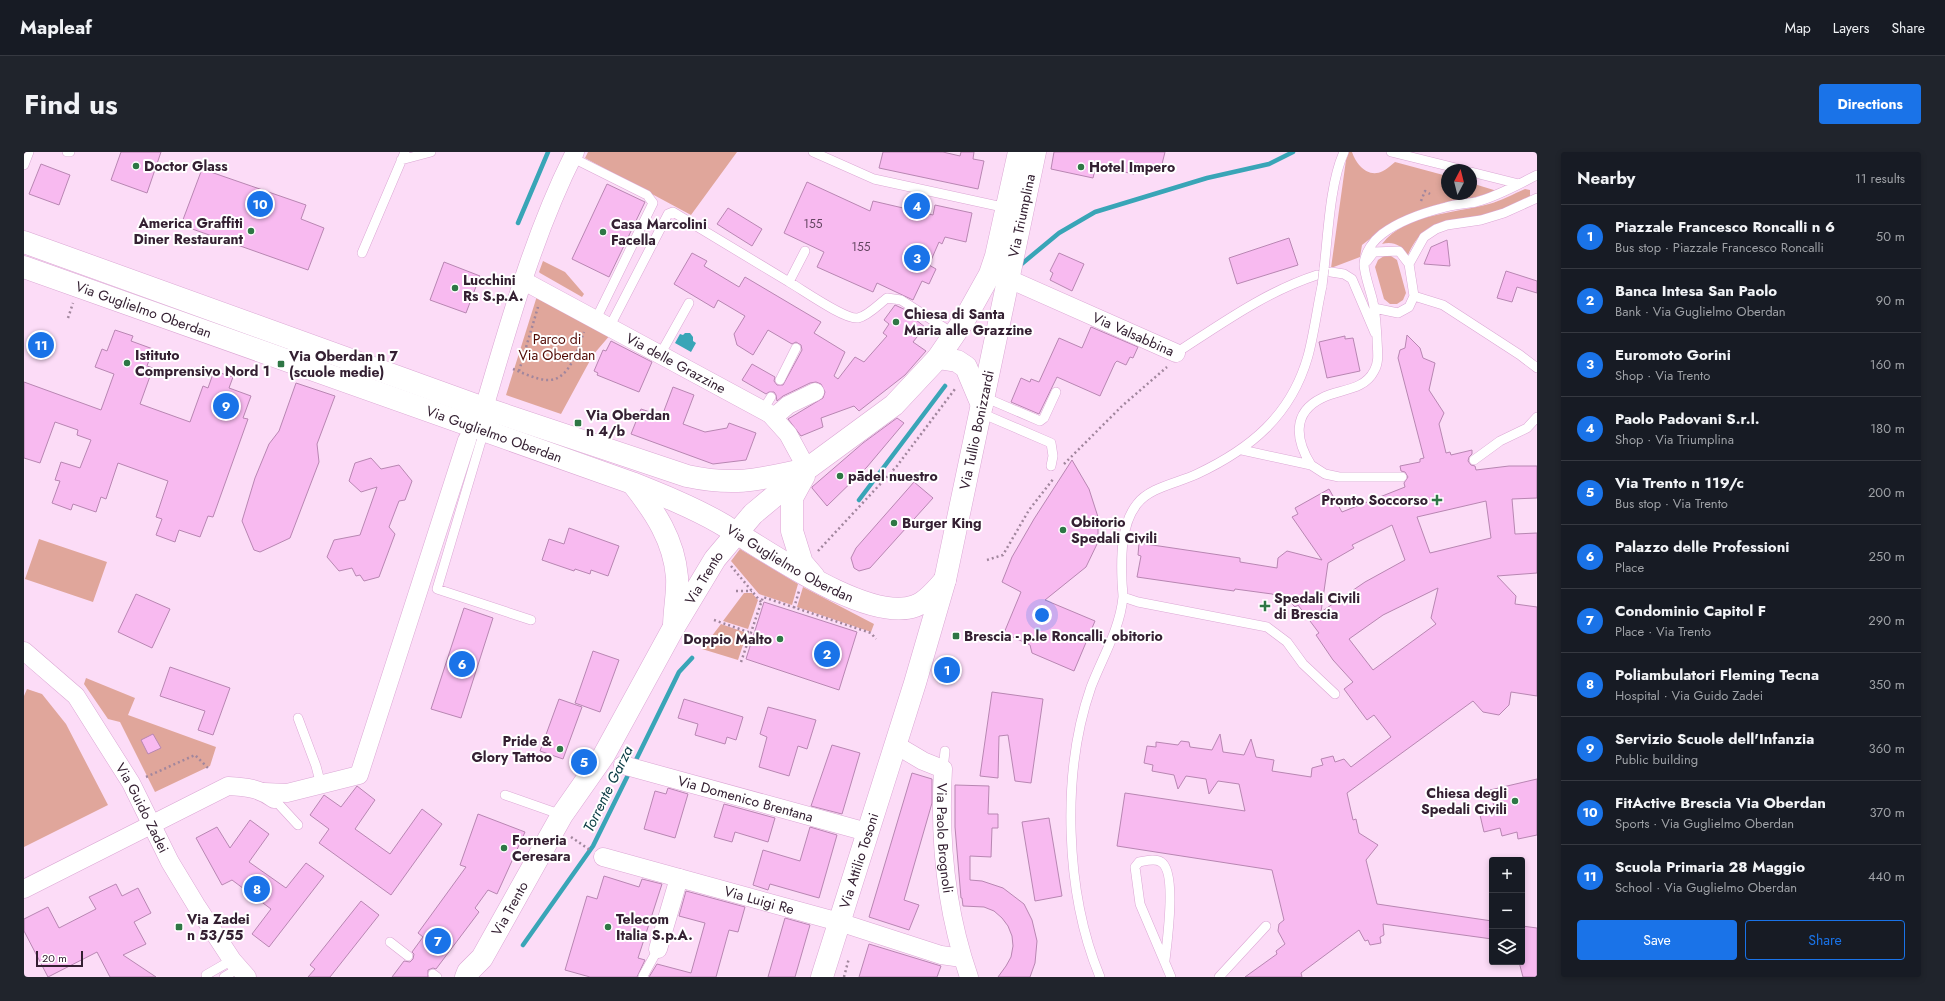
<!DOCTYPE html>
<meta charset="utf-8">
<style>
body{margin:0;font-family:Jost,sans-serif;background:#20242c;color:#f1f3f6}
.controls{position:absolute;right:12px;bottom:12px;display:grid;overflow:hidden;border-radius:4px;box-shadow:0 2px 6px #0003}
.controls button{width:36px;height:36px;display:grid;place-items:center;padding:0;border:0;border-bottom:1px solid #363941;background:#171b24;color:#f1f3f6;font:20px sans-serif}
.compass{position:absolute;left:1417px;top:12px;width:36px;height:36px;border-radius:50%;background:#171b24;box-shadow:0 2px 6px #0003;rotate:7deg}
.scale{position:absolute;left:12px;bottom:10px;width:47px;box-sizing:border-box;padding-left:4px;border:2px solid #342032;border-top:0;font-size:11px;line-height:14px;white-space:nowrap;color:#342032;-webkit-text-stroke:3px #fff;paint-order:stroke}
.you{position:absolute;left:1018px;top:463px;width:14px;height:14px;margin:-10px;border:3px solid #fff;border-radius:50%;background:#1a73e8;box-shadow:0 0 0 6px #1a73e833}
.badge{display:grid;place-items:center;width:26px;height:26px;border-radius:50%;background:#1a73e8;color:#fff;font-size:13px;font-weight:700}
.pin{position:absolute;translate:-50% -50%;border:2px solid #fff;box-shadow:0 1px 4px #0006}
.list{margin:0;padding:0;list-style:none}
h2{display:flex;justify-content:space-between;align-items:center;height:52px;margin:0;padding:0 16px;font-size:17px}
h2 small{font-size:13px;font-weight:400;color:#9ea1a6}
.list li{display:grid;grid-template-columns:26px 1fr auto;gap:12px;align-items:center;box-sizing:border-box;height:64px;padding:0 16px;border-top:1px solid #363941}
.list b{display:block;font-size:15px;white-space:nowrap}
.list p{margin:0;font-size:13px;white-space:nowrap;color:#9ea1a6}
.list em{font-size:13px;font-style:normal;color:#9ea1a6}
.actions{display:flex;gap:8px;padding:12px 16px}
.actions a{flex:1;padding:9px 0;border:1px solid #1a73e8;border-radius:4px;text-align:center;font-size:14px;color:#1a73e8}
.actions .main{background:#1a73e8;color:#fff}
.icon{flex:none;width:22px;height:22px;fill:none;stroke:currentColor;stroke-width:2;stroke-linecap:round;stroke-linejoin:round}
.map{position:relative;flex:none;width:1513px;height:825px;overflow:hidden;border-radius:4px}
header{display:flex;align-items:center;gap:24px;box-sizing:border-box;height:56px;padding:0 20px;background:#171b24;border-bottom:1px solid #363941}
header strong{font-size:19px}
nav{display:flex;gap:22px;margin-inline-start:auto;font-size:14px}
.intro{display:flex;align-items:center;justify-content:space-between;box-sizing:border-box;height:96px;padding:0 24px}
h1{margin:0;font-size:28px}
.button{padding:10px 18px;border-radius:4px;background:#1a73e8;color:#fff;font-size:14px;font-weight:700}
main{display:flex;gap:24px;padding:0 24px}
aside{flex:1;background:#171b24;border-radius:4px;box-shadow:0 2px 6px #0003}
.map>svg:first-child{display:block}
</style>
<header>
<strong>Mapleaf</strong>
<nav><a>Map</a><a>Layers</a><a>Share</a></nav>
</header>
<div class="intro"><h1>Find us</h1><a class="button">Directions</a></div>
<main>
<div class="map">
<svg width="1513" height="825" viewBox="0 0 1513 825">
<rect width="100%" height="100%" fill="#fcdcf7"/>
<path fill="#e0a69b" d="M564 0H713L667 63 561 6Z
M1325 0H1328C1332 12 1344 27 1359 19 1363 17 1367 13 1371 10L1423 24V42H1447V31L1473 39 1445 47 1419 51 1393 59 1361 75 1338 93 1336 105 1307 116 1322 8Z
M1501 37 1506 38V44C1494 51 1481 58 1467 62 1429 71 1403 61 1384 103 1377 93 1369 89 1358 92 1382 61 1429 62 1465 52 1477 49 1489 42 1501 37Z
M1360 104H1367L1373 108 1382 141 1379 148 1373 152H1366L1360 147 1351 115 1354 108Z
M519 109 541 120 560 142 558 145 516 121 515 120Z
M513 144 587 182 569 203 537 262 482 243Z
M15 387 83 410 69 450 1 427Z
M716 397 774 432 768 453 735 442 707 409Z
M779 435 850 472 847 480 773 455Z
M720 441H728L734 448 724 477 699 469Z
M697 472 723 481 714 508 678 497Z
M62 526 111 546 104 563 192 595 186 614 131 640 96 570 84 567 60 532Z
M3 537 18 542 42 572 84 653 0 695V544Z"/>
<path fill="#39a5b7" d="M661 181H666L669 185V189L672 191 667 200 651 191 656 182 659 183Z"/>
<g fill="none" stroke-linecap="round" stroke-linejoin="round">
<path stroke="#39a5b7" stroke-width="4.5" d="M494 71 524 0
M994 115 1035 81 1071 60 1183 26 1245 12 1269 0
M835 348 921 234
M610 612 655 520 668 506
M499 793 569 694 606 619"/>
</g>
<path fill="#f8baf0" stroke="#b886b2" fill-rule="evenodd" d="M97 0H137L123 41 87 28Z
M859 0H919L936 4 937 0H950L949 7 960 9 954 37 855 16Z
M1030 0H1141L1137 16 1112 11 1110 22 1072 14 1069 26 1027 17Z
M17 12 46 23 35 53 5 42Z
M178 17 282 53 277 67 300 76 284 118 157 73Z
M783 30 846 59 849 49 909 63 911 53 948 61 942 90 921 85 918 92 915 90 905 113 912 117 905 132 898 129 889 148 853 131 849 140 793 115 800 100 760 81Z
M583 32 621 50 585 125 548 107Z
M704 56 738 77 728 94 693 72Z
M1265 86 1274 113 1213 132 1205 106Z
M1423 88 1426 114 1400 112 1407 95Z
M668 101 683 109 680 114 715 135 721 125 797 170 790 181 821 200 810 224 814 227 831 205 840 210 863 184 859 181 865 172 860 168 871 153 884 159 883 161 901 175 889 190 902 199 881 223 835 259 830 254 797 266 799 275 777 284 764 267 799 246 801 240 797 232 792 230 786 231 759 244 753 249 752 243 750 240H745L742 242 718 228 728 212 751 225 750 229 753 233H759L778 198 777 193 772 190 768 192 744 178 729 203 713 193 710 182 721 164 694 148 690 156 650 132Z
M1035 101 1060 112 1048 139 1026 128 1029 121 1026 119Z
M420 110 456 124 442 161 406 148Z
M1482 119 1513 129V141L1493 135 1488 150 1473 146Z
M1067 175 1114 195 1109 206 1106 205 1102 213 1093 209 1091 211 1076 244 1033 225 1015 262 987 250 997 226 1006 230 1007 227 1015 230 1035 186 1058 196Z
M91 178 109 184 107 189 129 197 123 214 129 216 116 252 166 270 179 234 184 236 190 219 209 225 205 236 227 244 219 266 224 267 189 365 184 364 176 385 155 378 151 390 132 383 138 367 132 365 144 329 94 311 82 347 77 345 72 360 49 352 47 358 28 351 36 329 31 328 37 310 56 316 67 288 53 283 54 278 31 270 16 311 0 306V230L77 258 90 222 71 215 78 197 83 199Z
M1383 183 1396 196 1399 206 1411 211 1405 238 1420 261 1415 272 1422 301 1426 300 1427 303 1448 298V302L1445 305 1444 309 1447 313 1451 314 1452 318 1485 314H1513V346L1488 347 1491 382 1513 381V421L1473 424 1492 444 1491 452 1513 455V544L1487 540 1485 553 1475 563 1459 560 1449 549 1323 641 1329 668 1332 667 1335 681 1354 693 1342 708 1353 752 1468 769V787L1359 772 1360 783 1356 785 1357 791 1346 793 1344 788 1341 789 1335 778 1277 821 1278 825H1221L1253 802 1252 799 1261 792 1254 779 1255 772 1260 768 1248 718 1093 694 1101 641 1221 659 1215 632 1194 629 1185 642 1182 627 1162 624 1154 637 1150 623 1128 619 1129 613 1120 611 1123 594 1132 595V590L1154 593 1157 589 1165 590 1166 595 1188 598 1196 582 1199 600 1220 603 1227 587 1232 605 1250 608 1248 619 1287 625 1288 616 1299 613 1297 607 1309 604 1311 610 1320 607 1327 615 1367 585 1350 563 1343 568 1320 537 1329 530 1309 508 1292 483 1295 481 1274 453 1271 455 1264 448 1248 442 1211 437 1210 439 1113 425 1117 404 1114 403 1115 391 1216 406V410L1253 416 1254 406 1263 399 1298 408 1268 365 1274 362 1271 356 1305 337 1318 360 1381 335 1380 331 1384 325 1381 320 1377 319 1376 314 1396 310V307L1400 306 1374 206 1376 198 1381 196ZM1462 349 1467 386 1406 401 1393 365ZM1368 373 1381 408 1341 430 1297 460 1304 411 1330 396 1328 393ZM1414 436 1407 466 1412 472 1349 518 1325 487 1359 463Z
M1321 184V187L1329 186 1336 219 1303 226 1295 190Z
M587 189 628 210 615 240 573 223 574 221 570 219 579 198 582 199Z
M272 231 311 244 293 292 295 310 266 386 236 400 230 398 218 369 231 326 245 292 255 279Z
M649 235 670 243 659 272 681 280 703 276 705 271 732 281 722 308 689 312 607 282 617 257 638 264Z
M873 266 880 271 843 315 803 354 788 336V335L839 291Z
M347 306 357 317 375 313 388 329 381 348 375 349 365 375 371 382 355 425 340 429 336 423 332 424 328 416 315 419 303 405 310 388 336 383 353 335 337 340 325 329 331 311Z
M1048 308 1065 337 1074 365V390L1062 415 1021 448 1071 469 1050 519 1008 501 1006 493 980 481 997 440 978 430 988 405 1010 367Z
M890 330 909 346 846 416 835 419 830 416 827 406 832 396Z
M545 376 595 394 584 424 567 418 566 422 551 417 550 419 518 408 525 387 540 392Z
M112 442 146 457 128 496 94 480Z
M740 450 833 480 815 538 722 507Z
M440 456 469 466 437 566 407 557Z
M569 499 595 508 576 560 551 551Z
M146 515 206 536 189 583 174 578 181 559 136 544Z
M968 540 1019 547 1007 631 991 629 984 583 975 584 974 626 956 624Z
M535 547 558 555 539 607 516 599Z
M660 547 719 565 712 588 703 585 701 592 671 583 674 572 654 566Z
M744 555 792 568 783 597 774 594 765 624 735 615 743 585 736 582Z
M129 582 137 596 124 602 117 588Z
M808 593 836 601 818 662 787 654Z
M888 621 908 627V651L880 748 895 753 885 778 845 765Z
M1513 627V683L1494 687 1493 680 1478 684 1476 676 1460 680 1456 663 1471 659 1466 638Z
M931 633 965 634 964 662H974V676H968L967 705 946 704V728L958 729 979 736 1000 752 1008 768 1013 789 1011 811 1006 825H974L982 814 987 805 989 794 988 784 984 774 978 766 970 759 960 755 939 754 938 746H937L931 675Z
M333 634 351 648 331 677 366 702 398 657 418 672 367 743 295 691 305 677 286 663 300 643 317 655Z
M644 636 664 642 651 686 620 677 631 639 642 642Z
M700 652 751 666 744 690 711 680 708 690 690 685Z
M454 662 501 680 473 742 464 738 451 756 455 760 412 817 409 816 404 818V825H368L380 809 386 810 389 807 390 802 388 800 399 785 394 781 442 715 436 713Z
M1025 666 1038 744 1011 749 998 670Z
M226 668 245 682 225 710 262 736 282 711 300 724 245 795 228 782 247 757 208 728 198 733 172 686 193 675 206 696Z
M786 675 813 683 795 746 746 732 744 738 729 733 739 698 776 709Z
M580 724 615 735 618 727 638 732 614 806 621 808 613 825H566L541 818 563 744 573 747Z
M92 732 98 744 114 736 127 761 110 770 122 792 99 803 132 825H86L73 800 24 825 0 779V767L24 755 35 776 72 757 65 745Z
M662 739 721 755 714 780 705 778 692 825H625L633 812 667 821 681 771 655 764Z
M337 749 355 763 306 825H284L291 817 286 813Z
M761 766 786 773 771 825H744Z
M1498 774 1513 776V825H1499L1495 810H1498Z
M845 792 917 814 913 825H835Z"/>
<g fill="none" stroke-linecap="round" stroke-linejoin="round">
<defs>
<path id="lane" d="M43 0H46
M789 0 850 27 983 56
M1367 0 1440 18
M549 6 623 43 629 51 572 167
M377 8 407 0
M0 13 5 0
M1447 20 1495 32
M1513 46 1480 61 1457 68 1423 73 1412 77 1400 85 1385 112 1390 144 1419 153 1496 203 1513 216
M781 99 765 130C779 138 821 168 834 166 844 164 855 152 863 146L877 148 930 182
M338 101 381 0
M1343 109 1350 100 1375 99 1385 112
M1300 117C1304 83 1306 30 1320 0
M1307 120 1320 122 1328 127 1351 181
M1350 156 1374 161 1385 155 1390 144
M586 174 644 62 649 60 765 130
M637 201 665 151
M1152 201C1197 172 1241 140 1293 123
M756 228 772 196
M960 245 1016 269 1020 266 1032 240
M739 258 747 245
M957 261 1027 291 1029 304 1027 314
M460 279 413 437 507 468
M1218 298 1287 313 1301 322 1315 325H1378
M1450 308 1476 289 1503 276 1513 265
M1287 313C1272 289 1267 261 1298 246 1315 237 1340 239 1350 219 1356 209 1353 197 1353 186 1352 174 1352 163 1349 150 1347 140 1340 122 1340 112 1341 100 1349 89 1358 82 1375 69 1402 60 1422 55 1432 52 1442 52 1452 50 1474 44 1493 33 1513 23
M1099 445 1114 450 1243 475 1263 490 1279 512 1311 542
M274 566 292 614 297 633
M919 617 921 599
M481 643 538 663
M250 647 274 673
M366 790 384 804
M1141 808C1143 791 1153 719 1137 710 1131 706 1121 709 1115 710L1111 715 1116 752 1147 825
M409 822 413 825
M182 823 208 808
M619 824 634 797
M200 825 215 816
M1076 825C1041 741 1037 621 1067 535 1078 506 1096 477 1099 445 1099 440 1098 434 1098 429 1097 405 1097 372 1113 352 1126 335 1154 331 1173 322 1226 297 1267 264 1284 204 1290 182 1293 157 1298 134
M1195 825 1242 774"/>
<g id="street">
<path id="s1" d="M985 127 1152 201"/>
<path id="s2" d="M498 128 746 262 764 282 783 317"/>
<path d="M460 256C486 169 510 81 551 0"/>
<path d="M750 265 764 253 791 240"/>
<path id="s3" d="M0 499 52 544 107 631 146 710 172 753 208 808 223 825"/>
<path id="s4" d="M872 593 899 609 919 617C915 687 922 759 945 825"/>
<path id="s5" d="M599 613 843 680"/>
<path d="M240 640 263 641 335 623 443 288"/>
<path id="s6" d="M579 705 815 770 917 803 938 806"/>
<path d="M0 737 204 634C222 635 235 636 250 647"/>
<path d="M634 797 655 726"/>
</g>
<g id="secondary">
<path d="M0 90 460 256 663 324C710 334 733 328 779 318"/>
<path id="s7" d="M0 115 608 331C638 343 668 355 696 371 738 395 843 472 891 454 903 450 913 437 921 428"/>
<path d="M914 206 933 209 942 215 958 253"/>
<path d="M780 324 768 346V379L778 411 790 425"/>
<path d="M609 332C631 360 650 388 653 425 654 441 650 458 650 475"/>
<path id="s8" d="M442 825 444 820 458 806 538 663 580 603 650 475 691 407 729 362 783 317 870 253 914 206 942 165 966 122 972 104 995 0"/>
<path id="s9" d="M798 825 891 531 921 428 1011 0"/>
</g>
</defs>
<use href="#lane" stroke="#dba7d4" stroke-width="10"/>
<use href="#street" stroke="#dba7d4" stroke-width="19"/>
<use href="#secondary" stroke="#dba7d4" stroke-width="23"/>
<path stroke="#a1869d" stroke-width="2.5" stroke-dasharray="2 3" stroke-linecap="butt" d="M1397 49 1401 39 1406 42
M44 166 49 151
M489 217C499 221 511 227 522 228 546 230 553 197 560 180
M495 219 514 155
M1040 312 1098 254 1143 215
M794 399 873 314 931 237
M963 408 979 403 1005 358 1030 326
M707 414 737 450
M712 439H728
M770 456 775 439
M690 468 727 481
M717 510 739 445 847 481 852 487
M122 625 171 603 186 618
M547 685 566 698
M820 825 825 806"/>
<use href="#lane" stroke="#fff" stroke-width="9"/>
<use href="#street" stroke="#fff" stroke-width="18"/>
<use href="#secondary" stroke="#fff" stroke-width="22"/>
<defs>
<path id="lane-bridge" d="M1298 134 1300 117"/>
</defs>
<use href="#lane-bridge" stroke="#dba7d4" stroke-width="10" stroke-linecap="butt"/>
<use href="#lane-bridge" stroke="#fff" stroke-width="9"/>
</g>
<g fill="#2e7745" stroke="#fff" stroke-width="1.5">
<circle cx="112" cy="14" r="4"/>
<circle cx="1057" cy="15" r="4"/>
<circle cx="227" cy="79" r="4"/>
<circle cx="579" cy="80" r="4"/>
<circle cx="431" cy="136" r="4"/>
<circle cx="872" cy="170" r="4"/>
<circle cx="103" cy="211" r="4"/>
<rect x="253" y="208" width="8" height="8" rx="2"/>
<rect x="550" y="267" width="8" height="8" rx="2"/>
<circle cx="816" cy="324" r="4"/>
<path d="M1411 342h4v4h4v4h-4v4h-4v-4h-4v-4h4z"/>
<circle cx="870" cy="371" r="4"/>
<circle cx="1039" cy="378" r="4"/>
<path d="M1239 448h4v4h4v4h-4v4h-4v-4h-4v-4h4z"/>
<rect x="928" y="480" width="8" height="8" rx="2"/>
<circle cx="756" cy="487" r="4"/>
<circle cx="536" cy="597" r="4"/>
<circle cx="1491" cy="649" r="4"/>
<circle cx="480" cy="696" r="4"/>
<rect x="151" y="771" width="8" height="8" rx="2"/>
<circle cx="584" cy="775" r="4"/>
</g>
<g text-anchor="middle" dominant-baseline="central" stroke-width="4" stroke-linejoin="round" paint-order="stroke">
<g font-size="12" fill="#654662">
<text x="789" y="72">155</text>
<text x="837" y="95">155</text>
</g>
<g font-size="14" font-weight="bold" fill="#342032" stroke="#fff" text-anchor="start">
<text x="120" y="14">Doctor Glass</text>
<text x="1065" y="15">Hotel Impero</text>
<text x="219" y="71" text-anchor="end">America Graffiti<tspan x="219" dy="16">Diner Restaurant</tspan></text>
<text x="587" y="72">Casa Marcolini<tspan x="587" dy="16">Facella</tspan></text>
<text x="439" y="128">Lucchini<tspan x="439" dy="16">Rs S.p.A.</tspan></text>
<text x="880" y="162">Chiesa di Santa<tspan x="880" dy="16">Maria alle Grazzine</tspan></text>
<text x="111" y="203">Istituto<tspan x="111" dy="16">Comprensivo Nord 1</tspan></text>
<text x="265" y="204">Via Oberdan n 7<tspan x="265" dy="16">(scuole medie)</tspan></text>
<text x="562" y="263">Via Oberdan<tspan x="562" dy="16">n 4/b</tspan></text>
<text x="824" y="324">pādel nuestro</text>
<text x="1404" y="348" text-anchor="end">Pronto Soccorso</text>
<text x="1047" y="370">Obitorio<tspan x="1047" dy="16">Spedali Civili</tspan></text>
<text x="878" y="371">Burger King</text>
<text x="1250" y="446">Spedali Civili<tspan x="1250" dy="16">di Brescia</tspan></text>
<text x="940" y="484">Brescia - p.le Roncalli, obitorio</text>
<text x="748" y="487" text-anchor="end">Doppio Malto</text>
<text x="528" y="589" text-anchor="end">Pride &amp;<tspan x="528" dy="16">Glory Tattoo</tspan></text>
<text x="1483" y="641" text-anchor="end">Chiesa degli<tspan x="1483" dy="16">Spedali Civili</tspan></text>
<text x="488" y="688">Forneria<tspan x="488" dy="16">Ceresara</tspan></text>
<text x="163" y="767">Via Zadei<tspan x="163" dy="16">n 53/55</tspan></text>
<text x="592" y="767">Telecom<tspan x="592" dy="16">Italia S.p.A.</tspan></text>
</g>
<g font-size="14" fill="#342032" stroke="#fff">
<text stroke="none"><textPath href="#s9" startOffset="788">Via Triumplina</textPath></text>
<text stroke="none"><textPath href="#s7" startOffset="127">Via Guglielmo Oberdan</textPath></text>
<text stroke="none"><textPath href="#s1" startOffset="136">Via Valsabbina</textPath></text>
<text stroke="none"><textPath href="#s2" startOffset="175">Via delle Grazzine</textPath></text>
<text stroke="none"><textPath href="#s9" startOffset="569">Via Tullio Bonizzardi</textPath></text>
<text stroke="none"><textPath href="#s7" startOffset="499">Via Guglielmo Oberdan</textPath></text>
<text stroke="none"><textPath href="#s7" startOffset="823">Via Guglielmo Oberdan</textPath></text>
<text stroke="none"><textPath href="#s8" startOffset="466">Via Trento</textPath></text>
<text stroke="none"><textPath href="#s5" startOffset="127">Via Domenico Brentana</textPath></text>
<text stroke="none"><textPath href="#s3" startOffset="199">Via Guido Zadei</textPath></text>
<text stroke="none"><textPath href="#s4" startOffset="122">Via Paolo Brognoli</textPath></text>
<text stroke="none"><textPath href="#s9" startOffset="122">Via Attilio Tosoni</textPath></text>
<text stroke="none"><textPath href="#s6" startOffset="162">Via Luigi Re</textPath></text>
<text stroke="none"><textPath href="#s8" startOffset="82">Via Trento</textPath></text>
</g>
<g font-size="14" fill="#500903" stroke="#fff">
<text x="533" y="187">Parco di<tspan x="533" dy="16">Via Oberdan</tspan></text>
</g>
<g font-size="15" font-style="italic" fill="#104048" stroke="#fff">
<text transform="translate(584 637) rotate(-64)">Torrente Garza</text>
</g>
</g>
</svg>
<div class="controls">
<button>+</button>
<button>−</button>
<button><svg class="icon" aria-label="layers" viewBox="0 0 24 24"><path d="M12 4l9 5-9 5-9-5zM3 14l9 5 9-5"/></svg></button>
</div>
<svg class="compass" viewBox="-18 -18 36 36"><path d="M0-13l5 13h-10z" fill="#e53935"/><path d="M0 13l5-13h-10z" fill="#9ea1a6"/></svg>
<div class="scale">20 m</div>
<div class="you"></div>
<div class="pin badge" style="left:923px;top:518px">1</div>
<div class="pin badge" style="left:803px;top:502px">2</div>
<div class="pin badge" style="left:893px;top:106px">3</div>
<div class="pin badge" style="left:893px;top:54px">4</div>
<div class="pin badge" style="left:560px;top:610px">5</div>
<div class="pin badge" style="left:438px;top:512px">6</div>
<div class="pin badge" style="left:414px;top:789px">7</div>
<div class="pin badge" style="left:233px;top:737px">8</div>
<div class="pin badge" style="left:202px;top:254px">9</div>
<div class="pin badge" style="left:236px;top:52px">10</div>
<div class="pin badge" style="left:17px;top:193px">11</div>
</div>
<aside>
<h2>Nearby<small>11 results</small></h2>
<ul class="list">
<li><span class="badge">1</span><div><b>Piazzale Francesco Roncalli n 6</b><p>Bus stop · Piazzale Francesco Roncalli</p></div><em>50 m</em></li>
<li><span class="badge">2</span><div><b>Banca Intesa San Paolo</b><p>Bank · Via Guglielmo Oberdan</p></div><em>90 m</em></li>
<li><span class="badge">3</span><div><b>Euromoto Gorini</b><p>Shop · Via Trento</p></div><em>160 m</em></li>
<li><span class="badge">4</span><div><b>Paolo Padovani S.r.l.</b><p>Shop · Via Triumplina</p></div><em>180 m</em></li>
<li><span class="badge">5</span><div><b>Via Trento n 119/c</b><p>Bus stop · Via Trento</p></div><em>200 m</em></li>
<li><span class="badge">6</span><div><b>Palazzo delle Professioni</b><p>Place</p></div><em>250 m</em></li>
<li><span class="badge">7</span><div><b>Condominio Capitol F</b><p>Place · Via Trento</p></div><em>290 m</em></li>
<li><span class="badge">8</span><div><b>Poliambulatori Fleming Tecna</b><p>Hospital · Via Guido Zadei</p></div><em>350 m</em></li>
<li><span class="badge">9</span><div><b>Servizio Scuole dell'Infanzia</b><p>Public building</p></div><em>360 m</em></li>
<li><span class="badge">10</span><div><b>FitActive Brescia Via Oberdan</b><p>Sports · Via Guglielmo Oberdan</p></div><em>370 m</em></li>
<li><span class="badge">11</span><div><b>Scuola Primaria 28 Maggio</b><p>School · Via Guglielmo Oberdan</p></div><em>440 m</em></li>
</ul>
<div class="actions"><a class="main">Save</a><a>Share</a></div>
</aside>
</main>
